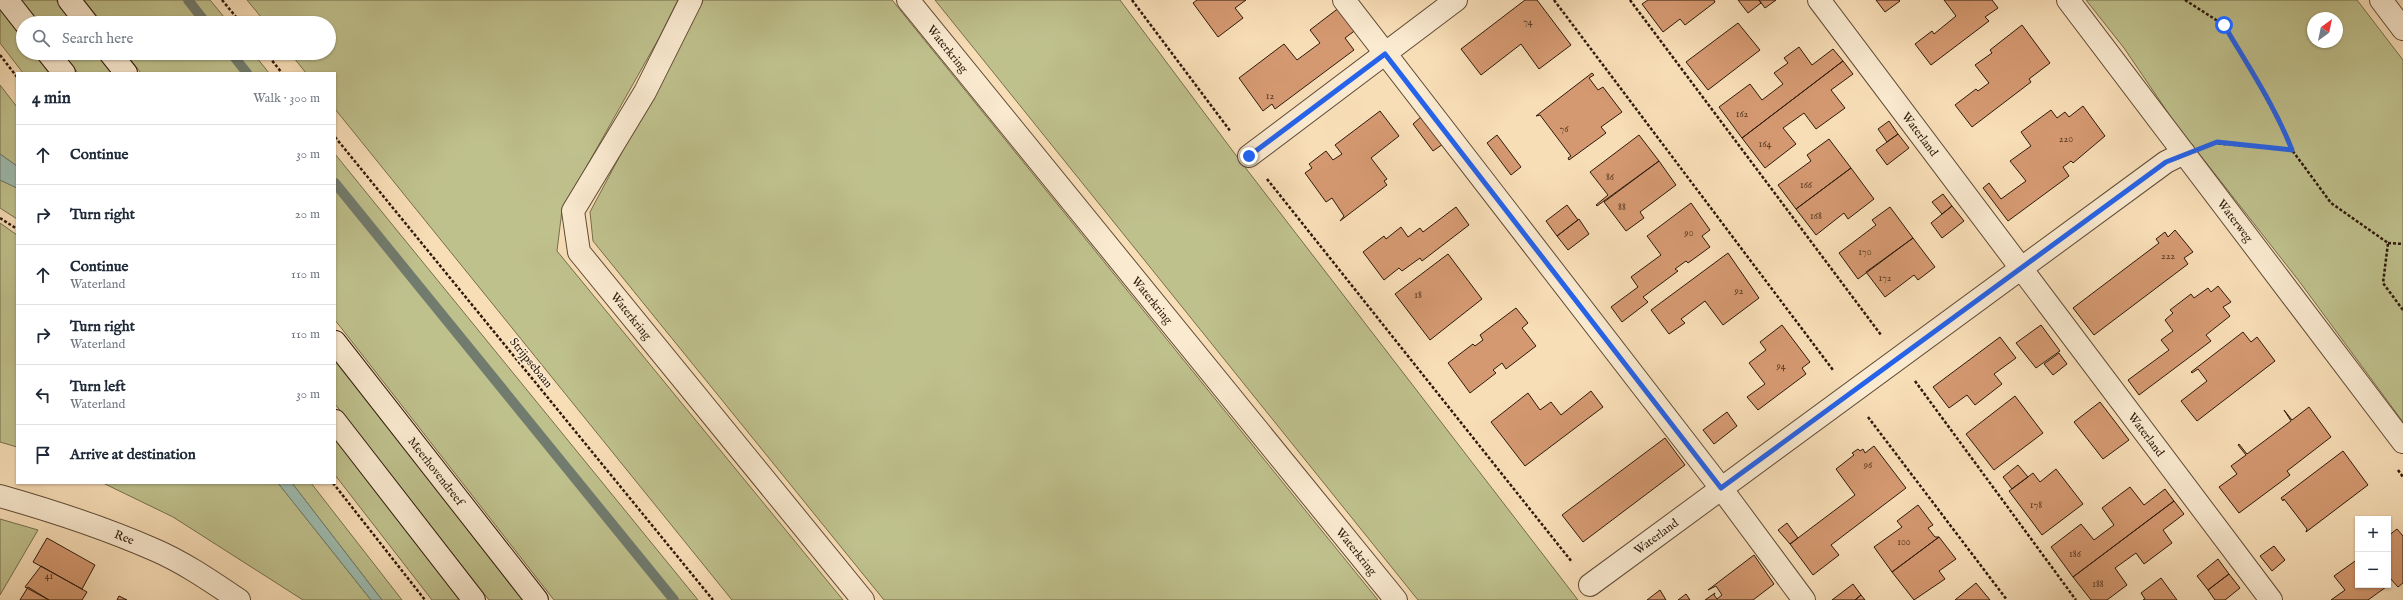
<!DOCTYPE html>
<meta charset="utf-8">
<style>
body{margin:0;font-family:"IM FELL English",serif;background:#f2f2f3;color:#1f2937}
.controls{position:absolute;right:12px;bottom:12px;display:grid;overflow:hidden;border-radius:0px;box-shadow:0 1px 3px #0004}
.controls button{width:36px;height:36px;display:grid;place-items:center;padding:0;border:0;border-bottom:1px solid #e0e1e3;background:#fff;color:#1f2937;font:20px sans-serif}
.compass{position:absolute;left:2307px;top:12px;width:36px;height:36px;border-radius:50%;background:#fff;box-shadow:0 1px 3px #0004;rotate:33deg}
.stop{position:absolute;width:12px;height:12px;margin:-9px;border:3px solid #2563eb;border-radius:50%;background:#fff}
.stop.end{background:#2563eb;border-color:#fff;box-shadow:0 1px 4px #0008}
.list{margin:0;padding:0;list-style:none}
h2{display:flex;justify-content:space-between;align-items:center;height:52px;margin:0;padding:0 16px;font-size:17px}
h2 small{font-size:13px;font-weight:400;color:#747a83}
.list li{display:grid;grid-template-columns:26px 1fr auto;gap:12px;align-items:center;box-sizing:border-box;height:60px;padding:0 16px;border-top:1px solid #e0e1e3}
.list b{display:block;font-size:15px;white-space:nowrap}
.list p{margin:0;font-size:13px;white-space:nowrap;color:#747a83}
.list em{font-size:13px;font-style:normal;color:#747a83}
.icon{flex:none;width:22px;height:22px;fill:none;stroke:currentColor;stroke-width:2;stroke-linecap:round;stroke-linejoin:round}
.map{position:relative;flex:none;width:2403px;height:600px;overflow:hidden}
.search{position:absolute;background:#fff;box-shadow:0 1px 3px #0004;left:16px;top:16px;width:320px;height:44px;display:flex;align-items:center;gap:10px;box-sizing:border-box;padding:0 14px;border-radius:22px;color:#747a83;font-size:15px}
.panel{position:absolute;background:#fff;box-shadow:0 1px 3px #0004;left:16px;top:72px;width:320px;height:412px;border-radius:0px}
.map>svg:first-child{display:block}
</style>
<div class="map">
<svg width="2403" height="600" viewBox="0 0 2403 600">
<rect width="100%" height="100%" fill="#f8deb7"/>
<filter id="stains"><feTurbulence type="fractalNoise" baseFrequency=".005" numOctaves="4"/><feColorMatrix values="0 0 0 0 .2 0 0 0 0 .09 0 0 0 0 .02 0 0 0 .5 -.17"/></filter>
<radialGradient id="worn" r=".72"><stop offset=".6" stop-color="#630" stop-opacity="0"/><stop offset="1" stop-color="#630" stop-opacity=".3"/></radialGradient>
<path fill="#bfc18d" stroke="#766e4c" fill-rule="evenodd" d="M21 0H56L74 23H39Z
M84 0H210L229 23H102Z
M247 0H678L659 38 562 210 557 251 843 600H732L335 109V73H306L290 53H329V23H266Z
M703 0H892L1378 600H884L593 241 590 212Z
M935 0H1120L1241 162 1578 600H1418Z
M2086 0H2357L2403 60V422L2299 281 2175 123 2124 48ZM2313 18H2337V42H2313Z
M0 7 23 36V53H36L52 73H23L0 43Z
M62 53H97L113 73H78Z
M125 53H253L269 73H141Z
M0 85 17 107V166L0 154Z
M335 154 382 212 698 600H554L335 320Z
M0 180 17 188V219L0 208Z
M0 223 17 235V447L0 442Z
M335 359 524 600H489L335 404Z
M335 437 462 600H432L335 475Z
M103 483H278L371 600H303L173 517Z
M292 483H311L402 600H382Z
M0 519 38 530 0 595Z"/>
<path fill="#9dbcb0" stroke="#717b6e" d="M0 154 17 166V188L0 180Z
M278 483H292L382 600H371Z"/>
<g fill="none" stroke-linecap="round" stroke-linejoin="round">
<path stroke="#717b6e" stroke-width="10" d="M188 0 206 23
M231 53 247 73
M335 183 674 600"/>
</g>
<path fill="#d59971" stroke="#2e1a0b" d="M1197 0H1246L1235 8 1243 18 1218 37 1193 3Z
M1525 0H1537L1571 45 1539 69 1521 44 1481 75 1461 49Z
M1648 0H1714L1715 2 1685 25 1680 19 1663 32 1642 4Z
M1738 0H1759L1761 3 1748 13Z
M1759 0H1776L1765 8Z
M1876 0H1899L1900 1 1885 12Z
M1944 0H1992L1998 8 1985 17 1989 21 1931 65 1915 44 1932 31 1934 34 1956 16Z
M1340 7 1357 29 1345 38 1354 50 1275 109 1272 104 1263 111 1239 78 1284 44 1297 60 1320 43 1310 30Z
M1738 23 1760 50 1708 90 1686 62Z
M2022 25 2050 63 2029 79 2031 82 1972 127 1955 105 1976 89 1978 91 1989 83 1975 65 1992 53 1990 50Z
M1799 47 1812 65 1833 49 1843 61 1742 138 1719 107 1750 84 1762 100 1783 84 1774 73 1788 63 1784 58Z
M1843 61 1853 74 1831 90 1845 108 1816 129 1804 113 1783 128 1796 144 1765 168 1742 138Z
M1592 73 1594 75 1589 78 1598 90 1603 87 1622 112 1601 127 1606 133 1569 160 1568 158 1571 156 1540 115 1536 116Z
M2083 106 2105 136 2073 163 2071 161 2063 167 2069 176 2008 221 1983 188 1989 183 2001 199 2026 181 2010 161 2031 146 2021 132 2051 110 2057 118 2065 112 2069 117Z
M1380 111 1399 136 1371 158 1387 179 1384 181 1387 185 1340 221 1344 216 1332 198 1326 202 1305 173 1312 168 1309 164 1326 151 1333 160 1342 154 1335 145Z
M1422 116 1443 144 1433 151 1413 124Z
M1889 121 1898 134 1887 142 1878 129Z
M1898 134 1909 148 1887 165 1876 150Z
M1497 135 1521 167 1511 175 1487 143Z
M1639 135 1659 161 1597 206 1596 205 1608 195 1590 172Z
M1829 139 1851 168 1796 209 1778 185 1811 161 1807 155Z
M1659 161 1676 185 1640 212 1644 218 1626 231 1604 202Z
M1851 168 1874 199 1848 219 1844 213 1816 235 1796 209Z
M1943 194 1952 206 1942 214 1932 202Z
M1691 203 1710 230 1702 236 1710 247 1688 263 1686 261 1675 269 1678 271 1643 297 1648 302 1622 322 1611 307 1638 287 1631 277 1661 255 1647 236Z
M1567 205 1578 220 1557 236 1546 221Z
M1952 206 1964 221 1942 238 1931 223Z
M1456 207 1469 225 1422 261 1420 258 1402 271 1399 268 1384 280 1363 252 1384 236 1386 239 1401 227 1408 237 1420 228 1423 232Z
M1890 207 1913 238 1858 279 1839 253 1876 225 1872 220Z
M1579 219 1589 234 1568 250 1557 236Z
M2175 230 2193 252 2184 258 2188 264 2094 335 2073 308 2159 243 2156 239 2165 232 2168 237Z
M1913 238 1935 267 1918 280 1914 275 1885 297 1866 272Z
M1728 253 1759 298 1723 325 1705 301 1681 319 1685 323 1669 334 1651 310Z
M1448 254 1482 299 1430 340 1395 294Z
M2218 286 2231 302 2223 307 2230 316 2206 335 2211 341 2139 395 2128 380 2169 350 2161 340 2173 331 2165 320 2173 313 2170 310 2191 294 2194 298 2208 288 2211 292Z
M1516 308 1528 323 1522 328 1536 346 1506 369 1502 363 1493 370 1496 373 1470 393 1448 363 1473 344 1475 346 1483 340 1480 335Z
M1782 325 1810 362 1802 368 1806 374 1758 410 1747 397 1765 384 1749 363 1766 350 1760 342Z
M2041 325 2060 351 2036 368 2016 343Z
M2243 332 2251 342 2257 337 2275 361 2197 421 2181 401 2207 381 2198 369 2192 373 2191 372Z
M2000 337 2016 358 1994 374 2002 384 1975 405 1967 395 1949 408 1933 387Z
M2059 353 2067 364 2053 375 2044 364Z
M1591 391 1603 407 1525 466 1491 422 1528 393 1540 410 1551 402 1561 415Z
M2015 396 2043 433 1994 470 1966 434Z
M2100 402 2129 440 2103 459 2074 422Z
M2309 407 2331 437 2287 471 2290 475 2239 513 2219 487 2237 474 2231 466 2246 455 2238 445 2239 444 2247 454 2291 421 2284 410 2292 420Z
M1727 412 1737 426 1714 444 1703 430Z
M1665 438 1685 465 1583 542 1562 515Z
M1874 446 1906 488 1831 545 1839 555 1813 575 1790 544 1855 495 1836 469 1854 455 1852 453 1858 449 1860 451 1863 449 1865 453Z
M2343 451 2368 485 2306 532 2307 529 2284 499 2283 501 2281 498Z
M2018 465 2028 477 2012 489 2003 477Z
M2056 469 2083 504 2042 535 2009 491 2033 473 2040 482Z
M2130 487 2144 505 2165 489 2174 501 2073 577 2051 547 2081 524 2094 540 2114 525 2102 508Z
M2174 501 2184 514 2163 530 2172 543 2144 564 2136 553 2115 568 2127 585 2107 600H2091L2073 577Z
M1918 505 1933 525 1928 528 1935 537H1939L1892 572 1874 547 1902 527 1897 521Z
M1787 523 1798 538 1790 544 1778 530Z
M2397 529 2403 536V583L2398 587 2390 578 2388 580V536Z
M1939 537 1956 559 1939 571 1945 579 1914 600 1892 572Z
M47 538 95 565 82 589 33 562Z
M2274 546 2285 560 2272 571 2260 556Z
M1754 555 1774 584 1753 600H1705L1715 593 1714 595 1717 599 1722 595 1716 586 1708 590Z
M2218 559 2229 574 2208 590 2197 576Z
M2358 559V585L2386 587 2368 600H2331L2345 590 2334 576Z
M41 566 87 592 82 600H49L25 587Z
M2229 574 2240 588 2225 600H2215L2208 590Z
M2161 578 2177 600H2143L2145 599 2141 593Z
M1976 583 1990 600H1955Z
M1853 584 1861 595 1855 600H1832Z
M28 587 49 600H20Z
M1660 590 1666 600H1647Z
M1686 594 1690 600H1678Z
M1861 595 1865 600H1855Z
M119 596 127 600H117Z"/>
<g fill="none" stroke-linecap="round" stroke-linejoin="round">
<defs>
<g id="street">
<path id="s1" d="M691 0 645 92 573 211 579 252 863 600"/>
<path id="s2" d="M908 0 1396 600"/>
<path d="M1344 0 1721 488 1804 600"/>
<path id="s3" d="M1819 0 2271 600"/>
<path id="s4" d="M2068 0 2403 442"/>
<path d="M2381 0 2403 29"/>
<path d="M1249 156 1456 0"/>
<path id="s5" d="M0 496C53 511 105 528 155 550 185 563 212 582 239 600"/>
<path id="s6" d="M1590 585 2166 162 2184 153"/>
</g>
<g id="secondary">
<path d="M7 0 25 23"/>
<path d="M69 0 87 23"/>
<path d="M48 53 64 73"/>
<path d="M110 53 126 73"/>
<path id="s7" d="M335 342 537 600"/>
<path d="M335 421 474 600"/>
</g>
</defs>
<use href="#street" stroke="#604b36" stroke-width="24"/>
<use href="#secondary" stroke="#2e1a0b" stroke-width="24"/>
<path stroke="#2e1a0b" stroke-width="2.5" stroke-dasharray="3 2" stroke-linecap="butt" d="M222 0 241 23
M1132 0 1231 132
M1554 0 1833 370
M1630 0 1881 335
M2185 0 2224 25 2257 81 2285 133 2292 150 2331 203 2388 243 2383 283 2403 310
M266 53 282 73
M0 55 17 77
M335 137 713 600
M2213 143 2292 150
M1267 179 1572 562
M0 218 17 229
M2388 243 2403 244
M1915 381 2076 600
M1868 417 2007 600
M2398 470 2403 477
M333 483 425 600"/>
<use href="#street" stroke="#faead0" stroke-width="22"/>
<use href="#secondary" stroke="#faead0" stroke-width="22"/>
</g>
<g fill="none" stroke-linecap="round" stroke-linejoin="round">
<path stroke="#2563eb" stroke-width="5" d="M1249 156 1385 54 1721 488 2166 162 2217 142 2292 150C2275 106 2248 66 2224 25"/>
</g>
<g text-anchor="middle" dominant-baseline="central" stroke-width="3.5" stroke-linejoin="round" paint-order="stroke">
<g font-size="10" fill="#583a24">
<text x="1528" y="22">74</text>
<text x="1270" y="96">12</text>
<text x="1742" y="114">162</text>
<text x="1564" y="129">76</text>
<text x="2066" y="139">220</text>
<text x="1765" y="144">164</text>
<text x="1610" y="177">86</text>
<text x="1806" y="185">166</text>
<text x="1622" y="207">88</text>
<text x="1816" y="216">168</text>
<text x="1689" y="233">90</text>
<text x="1865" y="252">170</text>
<text x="2168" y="256">222</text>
<text x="1885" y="278">172</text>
<text x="1739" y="291">92</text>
<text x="1418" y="295">18</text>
<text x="1781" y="366">94</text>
<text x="1868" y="465">96</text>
<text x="2036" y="505">178</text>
<text x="1904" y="542">100</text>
<text x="2075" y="554">186</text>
<text x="49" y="576">41</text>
<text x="2098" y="584">188</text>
</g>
<g font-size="12" fill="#2e1a0b" stroke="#faead0">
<text stroke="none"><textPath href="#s2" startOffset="63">Waterkring</textPath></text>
<text stroke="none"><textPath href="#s3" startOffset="168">Waterland</textPath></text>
<text stroke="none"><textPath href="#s4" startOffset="277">Waterweg</textPath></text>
<text stroke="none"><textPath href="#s2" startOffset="387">Waterkring</textPath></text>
<text stroke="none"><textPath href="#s1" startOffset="366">Waterkring</textPath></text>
<text transform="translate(531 363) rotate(51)">Strijpsebaan</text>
<text stroke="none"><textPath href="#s3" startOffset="544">Waterland</textPath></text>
<text stroke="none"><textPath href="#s7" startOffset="164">Meerhovendreef</textPath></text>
<text stroke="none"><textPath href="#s6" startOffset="82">Waterland</textPath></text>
<text stroke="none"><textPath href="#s5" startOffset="131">Ree</textPath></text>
<text stroke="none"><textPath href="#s2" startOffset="711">Waterkring</textPath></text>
</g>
</g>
<rect width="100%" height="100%" filter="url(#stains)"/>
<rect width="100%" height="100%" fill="url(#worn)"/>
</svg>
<div class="controls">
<button>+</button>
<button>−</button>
</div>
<svg class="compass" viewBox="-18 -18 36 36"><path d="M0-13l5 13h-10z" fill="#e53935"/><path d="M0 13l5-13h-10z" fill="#747a83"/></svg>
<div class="stop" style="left:2224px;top:25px"></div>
<div class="stop end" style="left:1249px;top:156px"></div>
<div class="search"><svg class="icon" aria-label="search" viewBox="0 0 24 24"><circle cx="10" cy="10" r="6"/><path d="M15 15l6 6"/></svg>Search here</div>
<section class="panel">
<h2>4 min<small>Walk · 300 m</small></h2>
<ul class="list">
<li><svg class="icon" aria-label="ahead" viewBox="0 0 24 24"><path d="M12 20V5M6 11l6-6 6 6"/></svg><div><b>Continue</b></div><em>30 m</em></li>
<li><svg class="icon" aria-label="right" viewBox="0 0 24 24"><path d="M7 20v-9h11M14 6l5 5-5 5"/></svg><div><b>Turn right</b></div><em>20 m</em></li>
<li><svg class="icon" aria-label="ahead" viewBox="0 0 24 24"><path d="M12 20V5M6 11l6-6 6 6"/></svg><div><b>Continue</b><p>Waterland</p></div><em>110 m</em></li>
<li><svg class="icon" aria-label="right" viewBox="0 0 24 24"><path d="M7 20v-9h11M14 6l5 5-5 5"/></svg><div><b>Turn right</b><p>Waterland</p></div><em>110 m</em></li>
<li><svg class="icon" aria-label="left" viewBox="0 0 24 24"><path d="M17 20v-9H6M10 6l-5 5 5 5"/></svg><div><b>Turn left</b><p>Waterland</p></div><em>30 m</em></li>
<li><svg class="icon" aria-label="arrive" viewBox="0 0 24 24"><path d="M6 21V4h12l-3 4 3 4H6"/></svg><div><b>Arrive at destination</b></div></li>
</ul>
</section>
</div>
